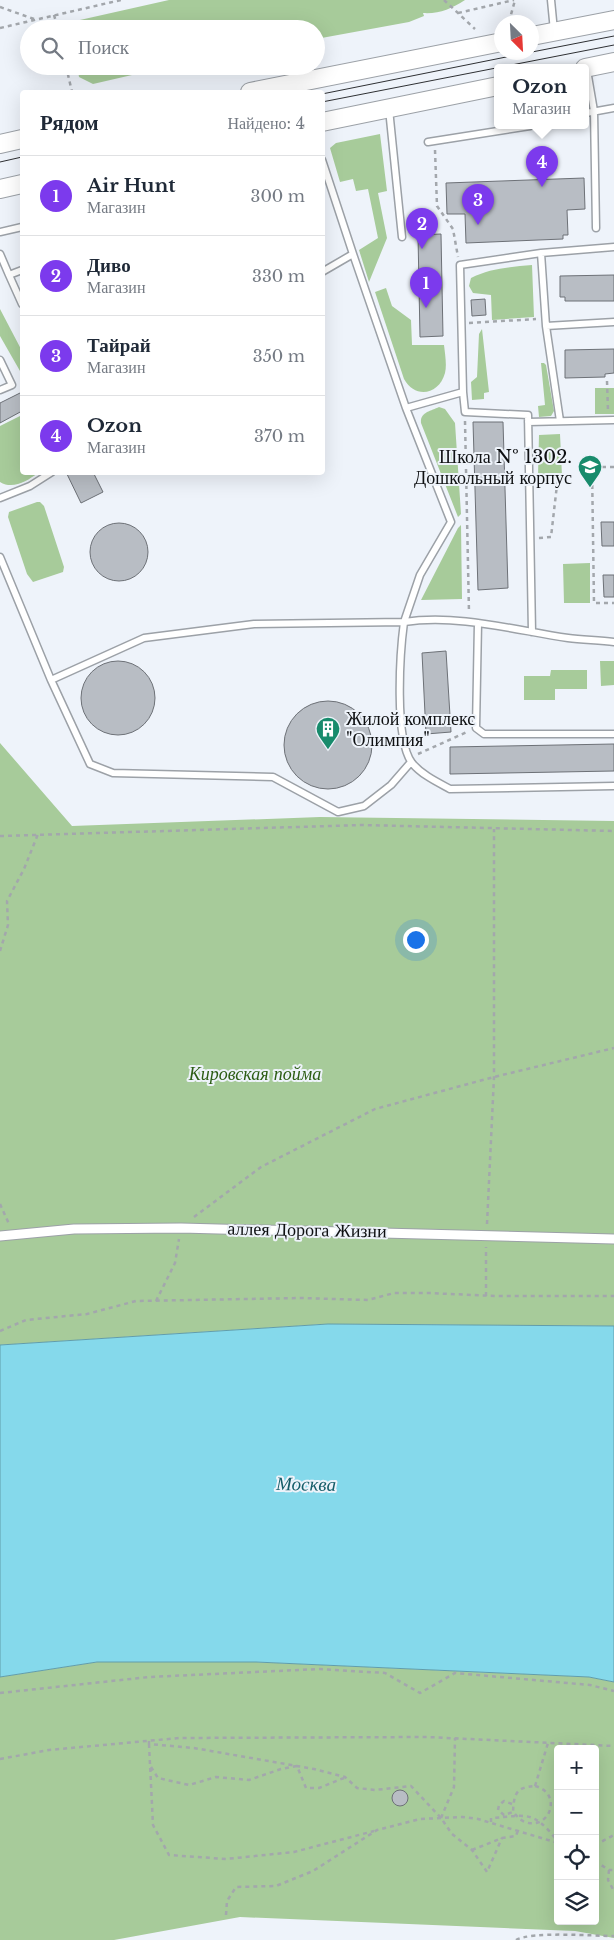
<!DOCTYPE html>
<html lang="ru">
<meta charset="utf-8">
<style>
body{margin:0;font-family:"Libre Baskerville",serif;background:#f6f6f7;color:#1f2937}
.controls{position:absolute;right:15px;bottom:15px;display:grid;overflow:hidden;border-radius:5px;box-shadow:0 5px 20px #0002}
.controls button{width:45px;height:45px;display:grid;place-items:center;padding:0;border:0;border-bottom:1px solid #e0e1e3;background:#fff;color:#1f2937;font:25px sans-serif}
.compass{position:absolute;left:494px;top:15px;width:45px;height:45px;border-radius:50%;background:#fff;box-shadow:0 5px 20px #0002;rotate:156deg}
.you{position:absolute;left:415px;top:939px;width:18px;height:18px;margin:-12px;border:4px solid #fff;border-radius:50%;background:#1a73e8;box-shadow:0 0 0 8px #1a73e833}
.badge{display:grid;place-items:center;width:32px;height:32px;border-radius:50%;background:#7c3aed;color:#fff;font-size:16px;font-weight:700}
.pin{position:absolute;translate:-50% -41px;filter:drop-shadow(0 1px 2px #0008)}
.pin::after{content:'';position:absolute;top:26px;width:18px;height:15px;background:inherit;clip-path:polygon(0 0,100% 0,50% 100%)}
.popup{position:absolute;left:494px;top:64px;width:95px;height:65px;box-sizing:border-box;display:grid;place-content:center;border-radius:5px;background:#fff;filter:drop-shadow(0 1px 4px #0005);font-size:16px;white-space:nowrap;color:#747a83}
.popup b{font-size:19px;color:#1f2937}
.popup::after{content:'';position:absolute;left:50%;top:100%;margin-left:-10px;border:10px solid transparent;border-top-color:#fff}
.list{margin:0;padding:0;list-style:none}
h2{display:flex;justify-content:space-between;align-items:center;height:65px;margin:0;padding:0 20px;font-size:21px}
h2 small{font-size:16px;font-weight:400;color:#747a83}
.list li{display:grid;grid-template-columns:32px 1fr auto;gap:15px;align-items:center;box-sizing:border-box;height:80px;padding:0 20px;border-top:1px solid #e0e1e3}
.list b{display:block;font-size:19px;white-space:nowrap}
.list p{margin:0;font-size:16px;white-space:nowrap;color:#747a83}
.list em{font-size:16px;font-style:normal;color:#747a83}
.icon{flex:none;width:28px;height:28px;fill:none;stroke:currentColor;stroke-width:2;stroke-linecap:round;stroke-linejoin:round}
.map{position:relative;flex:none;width:614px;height:1940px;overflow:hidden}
.search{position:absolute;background:#fff;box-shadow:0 5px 20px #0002;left:20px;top:20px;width:305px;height:55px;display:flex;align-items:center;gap:12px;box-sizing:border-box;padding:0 18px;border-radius:28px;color:#747a83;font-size:19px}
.panel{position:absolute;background:#fff;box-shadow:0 5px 20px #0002;left:20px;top:90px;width:305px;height:385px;border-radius:5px}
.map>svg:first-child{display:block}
</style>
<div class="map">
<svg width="614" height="1940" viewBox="0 0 614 1940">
<rect width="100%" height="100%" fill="#eef3fa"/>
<path fill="#a7cb9a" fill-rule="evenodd" d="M169 0H465C451 9 439 14 423 13L424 16 409 22 316 39V29H68L71 22Z
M74 66H171L93 84 79 77 78 71Z
M380 134 387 191 378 193 387 238 369 282 359 250 378 238 368 189 356 191 353 179 340 182 330 148 336 143Z
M532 265 534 317 492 320 491 295 473 293 469 286 471 278C490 268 511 267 532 265Z
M386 288 392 306 411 320 412 345H444C445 354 447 365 445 373 439 395 415 399 404 379L375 292Z
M0 309 22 351V373L20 371 0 336Z
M482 329 489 392 484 393V399L472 400 471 382 477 377 479 334Z
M541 363H544L546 365 554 411 551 416 539 417 538 406 545 405Z
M595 388H614V414H595Z
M439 407 445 409 455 423 461 514 458 517 421 423C420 412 431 411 439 407Z
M22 415V472L38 473C27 481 13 490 0 482V426Z
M560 434 562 476H538L539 435Z
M37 502H40L44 506 64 567 63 572 33 582 27 574 8 517 9 512Z
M461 525 462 599 421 600 458 528Z
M590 563V603H564L563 564Z
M600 661H614V685L601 686Z
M551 670H587V689H555V700H524V676H550Z
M0 743 72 826 320 817 614 821V1326L327 1324 0 1345Z
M97 1662H256L589 1677 614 1682V1938L575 1931 240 1917 114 1940H0V1677ZM558 1749H595V1921H558Z"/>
<path fill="#85d9eb" stroke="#619daa" d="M328 1324 614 1326V1682L589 1677 256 1662H97L0 1677V1345Z"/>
<path fill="#b8bdc4" stroke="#6d7177" d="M584 178 585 209 567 210 568 235H563V239L466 243 465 214H447L446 183Z
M441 234 443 336 420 337 418 235Z
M614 275V301H565V297H560V276Z
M485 299 486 315 472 316 471 300Z
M614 349V373L605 374V377L565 378V350Z
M22 392V411L0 423V403Z
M473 422H503L508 588 478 590Z
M66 472H93L103 492 81 503Z
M601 522H614V546H602Z
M90 552a29 29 0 1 1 58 0a29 29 0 1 1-58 0Z
M603 575H614V597H604Z
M446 651 451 732 426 734 422 653Z
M81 698a37 37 0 1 1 74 0a37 37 0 1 1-74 0Z
M284 745a44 44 0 1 1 88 0a44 44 0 1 1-88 0Z
M614 744V771L450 774V747Z
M392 1798a8 8 0 1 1 16 0a8 8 0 1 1-16 0Z"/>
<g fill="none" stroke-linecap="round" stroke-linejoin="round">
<defs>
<path id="service" d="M551 0 554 31
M587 70 594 111 596 228
M389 109 402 237
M586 113 614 108
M428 142 530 126
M322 160 353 254 322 272
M0 232 22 227
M541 253 546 326
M0 254 9 275
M353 254 406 408 451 522 420 575 404 622C458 614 514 630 568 638 583 640 599 640 614 642
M22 270 9 275 22 304
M0 360 12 385 0 390
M463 392 465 412 528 415 532 632
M406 408 463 392 460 265 541 253 614 247
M560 421 546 326 614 322
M528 422 614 420
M0 498 30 486 52 472
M0 557 51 680 90 764 113 773 273 777 338 812 364 806 391 785 411 762
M478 623 476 728 484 734H614
M51 680 144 638 254 624 404 622C400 652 394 739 412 763 422 775 437 782 450 789L614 786"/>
<path id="pedestrian" d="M0 1236 74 1229 181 1228 614 1239"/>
<path id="secondary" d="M532 36 614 20
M585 68 614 62
M250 92 502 42
M322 122 498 86
M0 144 22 139
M0 189 22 184"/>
</defs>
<use href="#service" stroke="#9ca1a7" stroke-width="9"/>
<use href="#pedestrian" stroke="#9ca1a7" stroke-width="11"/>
<use href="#secondary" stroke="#9ca1a7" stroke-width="20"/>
<path stroke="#a3a7ac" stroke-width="2.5" stroke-dasharray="4 4" stroke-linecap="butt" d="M444 0 475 29
M0 7 34 19
M458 13 514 0
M54 15 58 29
M509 22 515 0
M0 28 121 0
M66 66 72 92
M435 150 437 206 453 229 458 257
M469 323 536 319
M607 381 608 411
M465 421 469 613
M614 467H592L594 603H614
M539 538 551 537 558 476
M418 754 467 732
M0 836 362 825 614 831
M0 951 8 925 7 901 24 869 38 834
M0 1204 9 1224
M194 1217 261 1167 375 1109 494 1077 614 1048
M487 1224 494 1077V829
M486 1296V1247
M156 1301 175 1263 179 1239
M0 1331 26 1320 87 1314 136 1301 301 1298 368 1300 394 1293H429L495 1296H614
M0 1693 149 1677 320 1669 385 1673 420 1693 455 1673 590 1685 614 1691
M149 1741V1744L194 1748 314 1769 345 1777 357 1788 375 1790 411 1786 441 1818 452 1834 472 1850 487 1872 502 1838
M149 1744 153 1825 169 1855 226 1859 294 1852 374 1831
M0 1759 49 1750 179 1738 427 1737 614 1746
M151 1767 158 1778 189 1785 216 1777 249 1780 281 1769 297 1766 306 1788H319L344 1778
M535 1786C563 1793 550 1831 525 1822 520 1820 517 1816 513 1812 514 1795 515 1787 535 1786Z
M535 1786 548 1743
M512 1804 504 1801 499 1805 498 1810 504 1815 513 1812
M441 1818 454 1787 455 1738
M491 1822V1818C526 1816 532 1809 556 1839L555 1842
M595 1845 614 1835
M472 1850 502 1838 516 1836 518 1830
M595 1861 609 1870H614
M609 1870 608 1880 614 1891
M226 1915 227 1901 236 1887 276 1886 313 1871 377 1830 420 1819 462 1817 478 1819 558 1843
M516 1940C532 1931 593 1936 614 1936"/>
<use href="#service" stroke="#fff" stroke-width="6"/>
<use href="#pedestrian" stroke="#fff" stroke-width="9"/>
<use href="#secondary" stroke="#fff" stroke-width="18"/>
<path stroke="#2e3033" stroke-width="1" d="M532 52 614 36
M322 94 531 52
M322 102 614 45
M0 162 22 157"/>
</g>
<defs>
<symbol id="school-pin" viewBox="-11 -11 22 30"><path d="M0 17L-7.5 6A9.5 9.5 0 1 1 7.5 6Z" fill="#188b6c" stroke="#eef3fa"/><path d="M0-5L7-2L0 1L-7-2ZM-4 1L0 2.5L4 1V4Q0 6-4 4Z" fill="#fff"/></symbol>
<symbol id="building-pin" viewBox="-11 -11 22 30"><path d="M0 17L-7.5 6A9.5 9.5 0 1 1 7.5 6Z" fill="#188b6c" stroke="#eef3fa"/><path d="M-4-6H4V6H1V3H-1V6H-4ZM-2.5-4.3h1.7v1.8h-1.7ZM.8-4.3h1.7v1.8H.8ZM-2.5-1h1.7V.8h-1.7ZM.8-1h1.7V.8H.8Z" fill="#fff"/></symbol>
</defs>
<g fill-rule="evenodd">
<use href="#school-pin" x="576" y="453" width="28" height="38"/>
<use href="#building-pin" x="314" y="715" width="28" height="38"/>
</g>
<g text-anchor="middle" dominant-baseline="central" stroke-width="4" stroke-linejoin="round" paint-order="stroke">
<g font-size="18" fill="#0e1012" stroke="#eef3fa" text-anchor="end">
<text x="572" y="457">Школа № 1302.<tspan x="572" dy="21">Дошкольный корпус</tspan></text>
<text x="346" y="719" text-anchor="start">Жилой комплекс<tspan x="346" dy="21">"Олимпия"</tspan></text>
</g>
<g font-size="18" font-style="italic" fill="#2c5d14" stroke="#eef3fa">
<text x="255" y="1074">Кировская пойма</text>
</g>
<g font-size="18" fill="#0e1012" stroke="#eef3fa">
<text transform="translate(307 1230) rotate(1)">аллея Дорога Жизни</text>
</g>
<g font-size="19" font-style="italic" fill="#165d69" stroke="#eef3fa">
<text transform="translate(306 1484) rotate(1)">Москва</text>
</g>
</g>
</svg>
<div class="controls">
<button>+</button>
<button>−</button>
<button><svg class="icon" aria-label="locate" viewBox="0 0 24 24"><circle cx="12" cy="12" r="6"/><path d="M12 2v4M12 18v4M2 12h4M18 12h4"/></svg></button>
<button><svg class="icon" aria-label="layers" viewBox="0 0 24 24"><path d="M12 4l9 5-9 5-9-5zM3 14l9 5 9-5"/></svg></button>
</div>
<svg class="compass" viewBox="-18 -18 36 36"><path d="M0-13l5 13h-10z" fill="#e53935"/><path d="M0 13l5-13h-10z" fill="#747a83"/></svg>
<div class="you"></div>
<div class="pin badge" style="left:426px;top:308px">1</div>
<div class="pin badge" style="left:422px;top:249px">2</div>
<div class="pin badge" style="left:478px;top:225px">3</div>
<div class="pin badge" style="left:542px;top:187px">4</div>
<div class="popup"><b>Ozon</b>Магазин</div>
<div class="search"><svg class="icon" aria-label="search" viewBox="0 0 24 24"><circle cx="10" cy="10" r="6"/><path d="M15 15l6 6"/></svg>Поиск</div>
<section class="panel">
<h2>Рядом<small>Найдено: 4</small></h2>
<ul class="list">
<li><span class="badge">1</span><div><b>Air Hunt</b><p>Магазин</p></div><em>300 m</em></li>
<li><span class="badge">2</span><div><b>Диво</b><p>Магазин</p></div><em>330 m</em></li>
<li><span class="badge">3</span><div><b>Тайрай</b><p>Магазин</p></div><em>350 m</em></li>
<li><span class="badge">4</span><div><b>Ozon</b><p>Магазин</p></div><em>370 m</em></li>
</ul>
</section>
</div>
